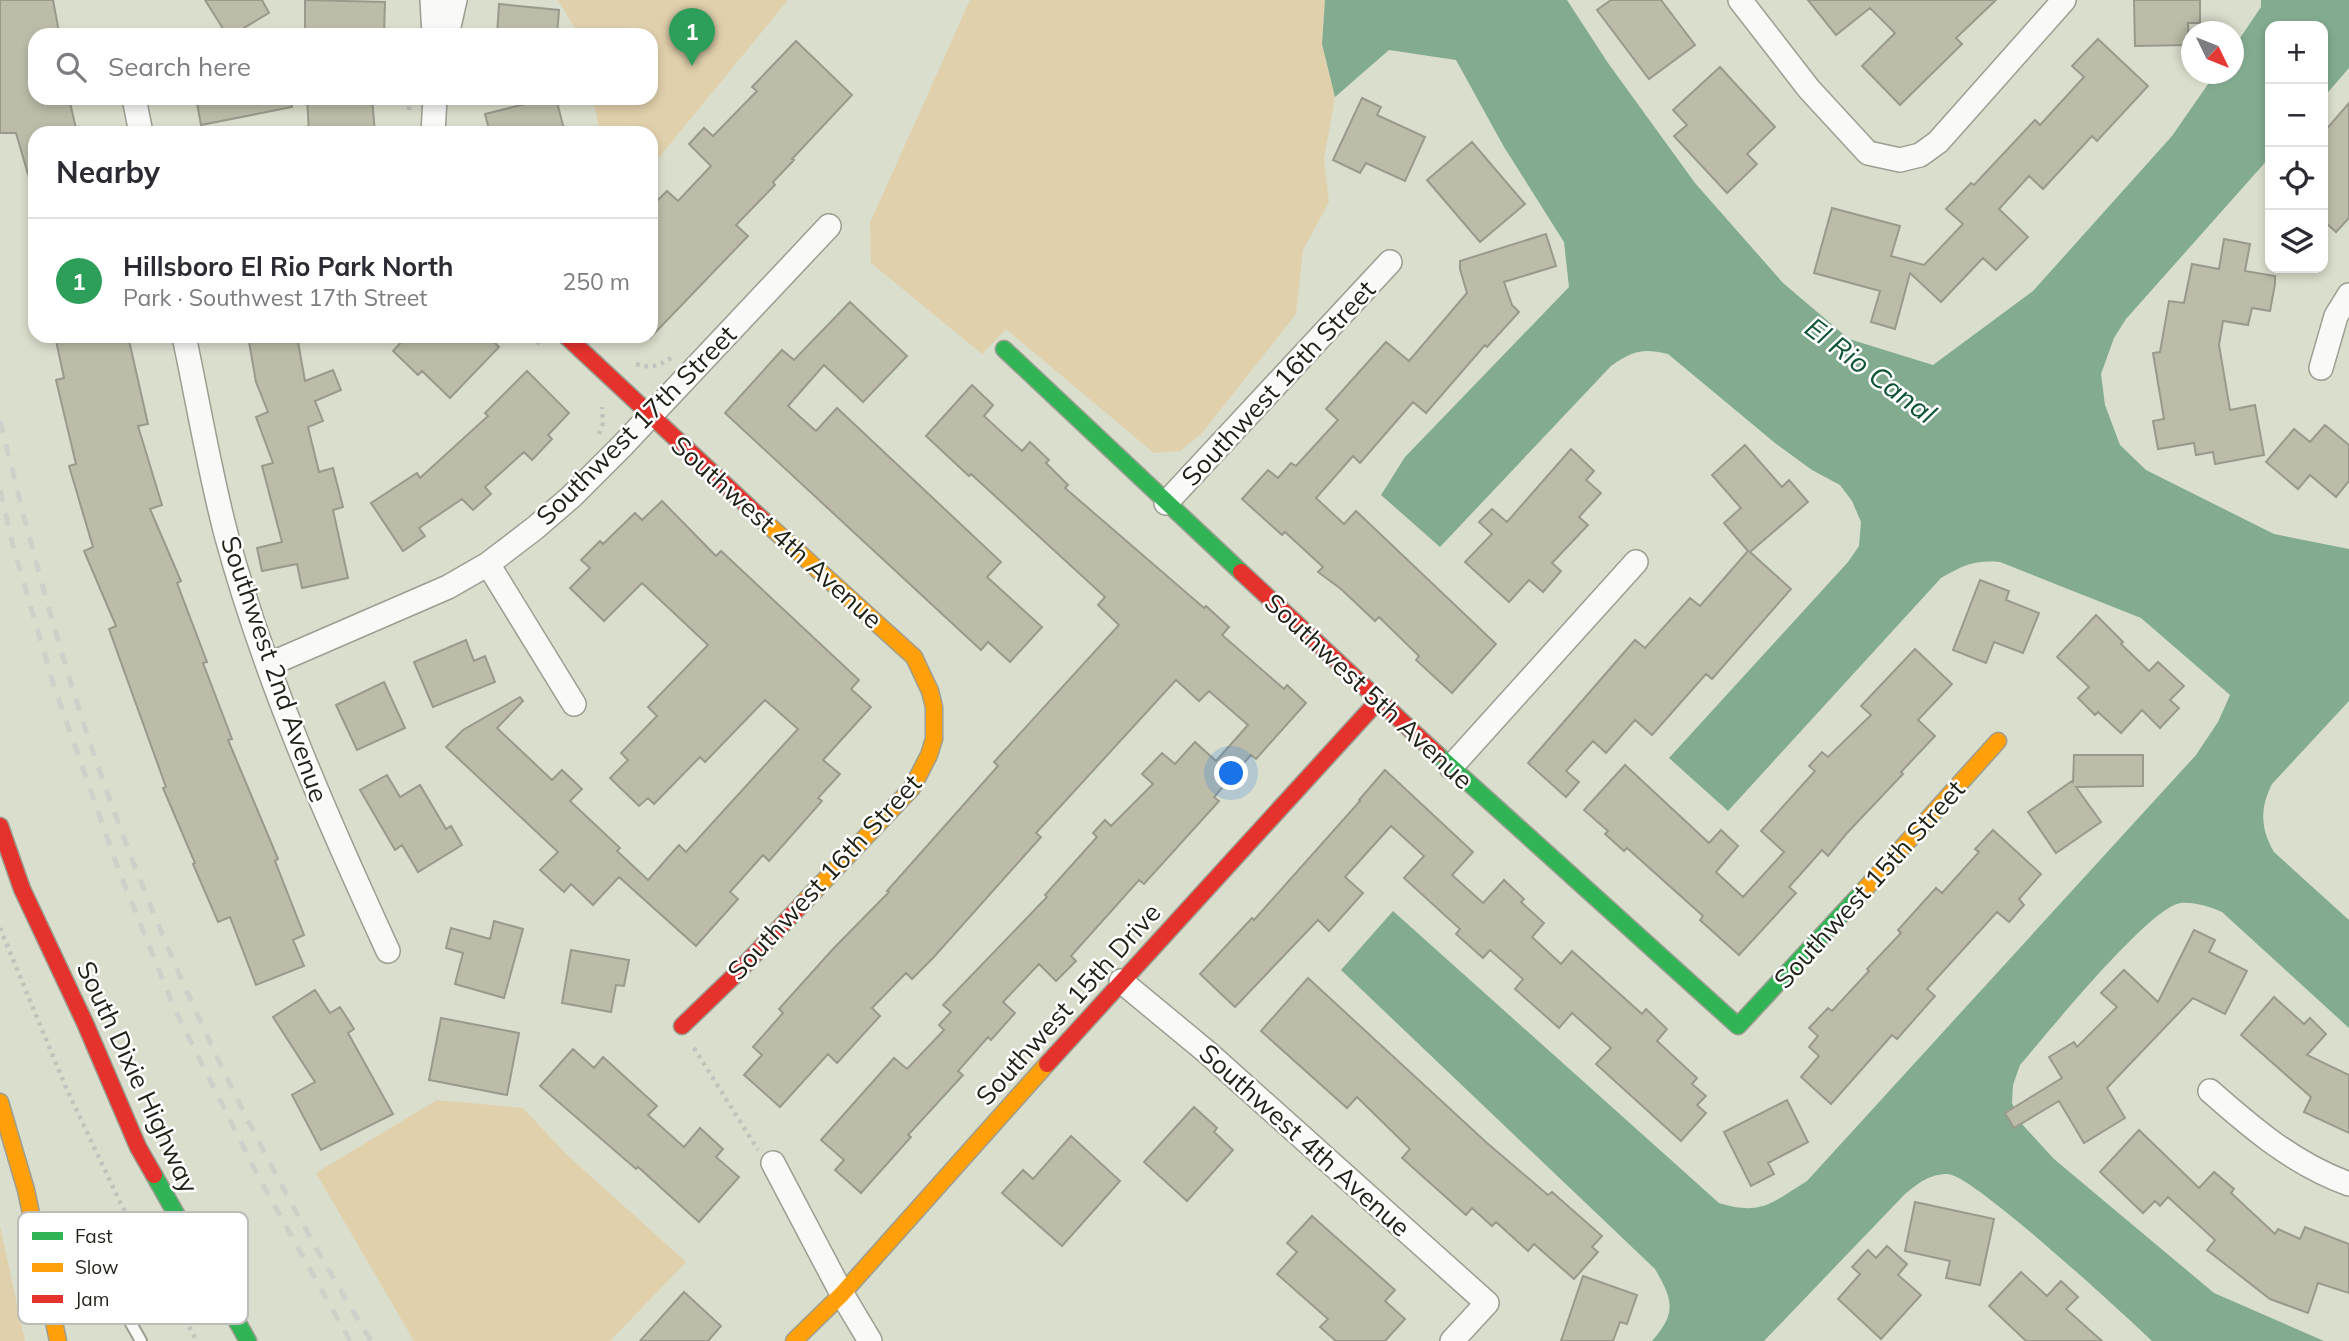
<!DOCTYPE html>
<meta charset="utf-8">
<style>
body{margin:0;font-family:Mulish,sans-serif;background:#f7f7f7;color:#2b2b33}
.controls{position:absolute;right:21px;top:21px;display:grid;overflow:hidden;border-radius:14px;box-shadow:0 4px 10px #0003}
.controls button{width:63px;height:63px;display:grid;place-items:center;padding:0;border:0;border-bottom:2px solid #e1e1e2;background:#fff;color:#2b2b33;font:35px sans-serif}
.compass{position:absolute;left:2181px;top:21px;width:63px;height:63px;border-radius:50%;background:#fff;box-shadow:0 4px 10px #0003;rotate:133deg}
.you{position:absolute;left:1232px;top:774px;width:24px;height:24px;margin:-18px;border:5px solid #fff;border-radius:50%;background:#1a73e8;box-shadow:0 0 0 10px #1a73e833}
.badge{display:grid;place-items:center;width:46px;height:46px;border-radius:50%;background:#0b8043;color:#fff;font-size:23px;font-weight:700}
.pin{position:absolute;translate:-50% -58px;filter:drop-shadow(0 2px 4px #0008)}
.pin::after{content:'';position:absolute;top:37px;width:24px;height:21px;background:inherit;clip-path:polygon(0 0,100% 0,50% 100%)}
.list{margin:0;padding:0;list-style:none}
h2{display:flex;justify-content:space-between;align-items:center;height:91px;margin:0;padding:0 28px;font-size:30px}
h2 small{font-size:23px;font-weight:400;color:#7c7c81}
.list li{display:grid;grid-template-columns:46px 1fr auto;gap:21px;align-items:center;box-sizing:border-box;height:126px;padding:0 28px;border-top:2px solid #e1e1e2}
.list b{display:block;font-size:26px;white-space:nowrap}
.list p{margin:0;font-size:23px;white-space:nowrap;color:#7c7c81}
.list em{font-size:23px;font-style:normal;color:#7c7c81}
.icon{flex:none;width:38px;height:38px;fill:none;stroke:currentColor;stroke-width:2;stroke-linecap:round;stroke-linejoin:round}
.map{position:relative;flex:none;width:2349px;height:1341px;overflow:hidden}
.search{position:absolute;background:#fff;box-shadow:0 4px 10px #0003;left:28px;top:28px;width:630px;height:77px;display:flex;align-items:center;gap:18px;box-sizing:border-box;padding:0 24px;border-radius:21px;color:#7c7c81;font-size:26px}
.panel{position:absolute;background:#fff;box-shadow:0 4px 10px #0003;left:28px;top:126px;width:630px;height:217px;border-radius:21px}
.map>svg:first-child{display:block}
</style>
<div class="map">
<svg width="2349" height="1341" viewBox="0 0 2349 1341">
<rect width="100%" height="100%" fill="#dadecc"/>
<path fill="#e1d0ac" d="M558 0H788L651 167V133H600L593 98H651V35H579Z
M970 0H1325L1322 44 1335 97 1324 159 1329 202 1303 250 1296 314 1202 433 1180 451 1154 453 1006 329 982 354 871 263 870 223Z
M437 1100 523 1108 566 1154 686 1262 610 1341H414L316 1173Z
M0 1226 25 1341H0Z"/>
<path fill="#82ab90" d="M1325 0H1567L1608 63 1695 183 1783 283 1849 339 1933 365 2033 291 2172 136 2215 74H2234V47L2261 7V0H2349V68L2323 98V26H2270V157L2126 319 2114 338 2101 374 2105 405 2120 445 2146 470 2274 534 2349 549V701L2272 784C2260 808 2260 828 2274 852L2349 920V1028L2222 912C2210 907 2195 902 2181 903 2150 906 2045 1036 2020 1065L2013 1085 2012 1103 2021 1123 2054 1159 2214 1293 2324 1341H2152C2125 1315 1973 1175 1948 1174 1929 1174 1919 1183 1905 1194L1764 1341H1652C1677 1313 1673 1300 1655 1269L1341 970 1393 911 1719 1203C1762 1216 1771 1203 1807 1181L2196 755 2218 722 2230 695 2141 618 2000 562C1974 560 1964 565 1941 578L1728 811 1669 758 1848 562 1859 546 1861 522 1852 501 1840 485 1812 470 1775 443 1668 354C1642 348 1633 351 1611 366L1440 547 1381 495 1405 457 1569 287 1564 242 1504 147 1456 60 1389 50 1335 97 1322 44Z"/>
<path fill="#bcbca9" stroke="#999a8c" stroke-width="2" d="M0 0H53L59 32 35 35V98H69L77 133H35V180L30 181 16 133H0Z
M205 0H262L269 13 232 35H227Z
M305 0 385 2 384 35H305Z
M1611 0H1661L1695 45 1649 79 1597 10Z
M1808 0H1996L1956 38 1962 44 1900 105 1862 66 1895 33 1870 8 1836 35Z
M2134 0H2200V23H2188L2189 45 2135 46Z
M499 4 559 10 557 35H497Z
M2098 39 2148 86 2097 141 2092 136 2043 189 2029 176 1999 209 2028 237 1996 270 1983 258 1941 302 1910 273 1895 329 1871 322 1880 291 1814 273 1832 208 1900 226 1891 256 1924 265 1963 224 1946 209 1971 183 1974 185 2035 120 2040 125 2084 77 2072 66Z
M796 41 852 95 792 159 794 160 773 182 775 185 736 225 748 236 651 337V207L667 191 678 201 711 166 689 144 704 128 713 136 757 91 752 87Z
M1720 67 1775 127 1747 154 1757 164 1727 193 1674 136 1687 125 1673 110Z
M196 98H291L292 107 201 125Z
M307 98H372L375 133H309Z
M550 98H556L565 133H490L485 114Z
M1362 98 1381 107 1377 115 1425 137 1405 181 1366 163 1360 173 1333 160Z
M2349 103V218L2336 232 2323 220V133Z
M1472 142 1525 204 1480 242 1427 180Z
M1546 234 1556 266 1504 282 1512 305 1519 312 1487 347 1485 345 1426 413 1413 402 1360 463 1353 456 1316 498 1344 524 1356 511 1496 644 1452 693 1416 660 1419 656 1379 617 1375 621 1341 589 1318 572 1323 567 1285 532 1282 535 1242 499 1268 470 1278 478 1291 463 1296 466 1338 420 1326 409 1386 342 1409 361 1467 293 1460 269V261Z
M2224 239 2250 244 2245 271 2275 276V284L2270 311 2252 308 2248 325 2223 321 2219 345 2230 410 2255 405 2264 455 2215 464 2213 452 2196 455 2194 443 2158 449 2153 421 2164 419 2153 353 2160 352 2169 301 2184 303 2192 264 2219 269Z
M850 302 907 356 863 402 824 365 788 406 816 431 837 408 1001 562 987 577 1042 627 1010 662 988 642 981 650 725 413 782 350 794 360Z
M55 336H128L148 424 138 426 162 505 150 509 181 581 177 583 207 662 203 663 232 739 228 740 278 859 275 861 304 935 293 940 304 966 256 985 230 917 218 922 193 864 195 863 163 788 166 787 109 629 116 626 84 551 93 547 69 466 76 464 56 380 64 378Z
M248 336H297L305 381 333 370 341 390 315 401 323 421 308 427 319 472 333 468 343 507 333 510 348 578 302 588 297 564 262 571 257 548 282 542 262 466 273 463 256 417 268 412 256 382Z
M407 336H488L499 347 450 398 422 371 418 375 393 351Z
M527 371 569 413 548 435 552 439 532 460 524 452 485 487 491 494 473 510 462 499 419 528 425 536 403 551 371 503 417 473 420 478 488 416 485 413Z
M972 385 993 405 984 416 1022 451 1030 442 1049 460 1046 463 1068 485 1065 488 1204 608 1206 606 1229 627 1222 635 1284 689 1287 685 1306 703 1256 759 1251 755 1214 797 1219 801 1144 884 1139 880 1071 956 1076 961 1056 981 1039 964 1003 1002 1015 1013 991 1040 988 1037 958 1071 963 1075 908 1135 911 1137 861 1193 835 1170 844 1160 821 1140 894 1058 907 1069 944 1030 939 1025 951 1012 943 1005 1047 897 1045 895 1097 837 1093 833 1105 820 1111 826 1153 784 1142 774 1162 753 1175 764 1195 742 1216 761 1248 725 1209 691 1199 701 1176 680 1036 833 1041 837 933 958 912 979 906 973 872 1008 880 1016 837 1063 828 1054 780 1107 744 1075 762 1055 753 1047 783 1013 779 1009 833 949 889 892 887 891 998 766 994 762 1119 625 1098 605 1105 597 971 474 969 476 926 436Z
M2325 425 2349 445V481L2336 497 2310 475 2298 489 2266 462 2294 429 2310 442Z
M1745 445 1782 487 1789 480 1808 502 1750 552 1791 589 1712 679 1706 674 1652 735 1635 720 1606 753 1593 741 1566 771 1579 782 1566 797 1528 763 1635 640 1645 648 1690 598 1700 606 1748 551 1724 523 1741 508 1712 475Z
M1571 449 1594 471 1586 480 1601 493 1579 517 1588 525 1552 563 1561 571 1543 592 1529 580 1509 602 1465 562 1492 534 1479 522 1492 509 1507 522Z
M662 501 716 556 721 551 859 680 851 689 871 707 823 760 840 774 818 798 822 801 769 861 763 855 730 892 738 899 696 946 619 877 593 905 571 884 564 892 540 870 558 852 446 747 463 730 520 697 523 701 497 728 552 780 562 770 582 789 570 801 620 848 617 851 648 880 679 845 686 852 798 729 765 700 705 762 700 757 654 804 648 798 639 806 610 778 628 760 621 753 657 716 648 707 708 645 642 583 604 621 570 588 590 568 581 560 600 541 603 544 635 513 642 520Z
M1980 580 2009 591 2006 600 2039 613 2023 653 1994 642 1986 663 1953 650Z
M2096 615 2123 642 2121 644 2149 671 2158 662 2184 686 2170 700 2179 708 2160 728 2142 710 2121 733 2098 712 2095 715 2078 698 2089 687 2057 657Z
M466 640 474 661 485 656 495 682 433 707 414 662Z
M1915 649 1952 684 1918 720 1935 736 1901 772 1903 774 1847 833 1828 856 1822 850 1789 887 1796 893 1739 955 1700 920 1703 916 1627 848 1624 851 1605 834 1608 831 1584 810 1625 765 1709 843 1721 830 1738 846 1716 872 1743 897 1784 852 1761 831 1815 771 1809 766 1822 752 1828 757 1871 715 1861 706Z
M384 682 405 728 357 750 336 705Z
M2074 755H2143V786L2076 787 2101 822 2056 853 2028 812 2072 781 2073 783Z
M1385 770 1473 852 1452 875 1483 903 1504 880 1524 899 1521 902 1544 923 1532 937 1561 964 1572 951 1642 1014 1646 1009 1667 1029 1657 1041 1697 1078 1692 1084 1706 1096 1697 1105 1706 1113 1681 1141 1596 1064 1611 1048 1572 1013 1559 1028 1515 989 1523 979 1490 950 1483 958 1456 934 1460 929 1404 878 1424 856 1391 826 1345 877 1363 893 1329 931 1318 920 1235 1007 1200 974 1252 918 1254 920 1360 801 1359 800Z
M387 775 400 797 420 785 446 829 451 826 462 845 418 872 402 845 395 850 360 790Z
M1993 830 2041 874 2019 899 2024 905 2009 922 1997 912 1927 989 1935 996 1897 1039 1892 1035 1831 1104 1801 1077 1819 1056 1809 1047 1818 1036 1809 1028 1828 1008 1832 1011 1869 971 1867 969 1901 933 1898 930 1936 888 1942 893 1979 852 1975 849Z
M494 921 523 929 504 998 455 984 463 953 446 948 451 928 490 939Z
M2194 930 2215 940 2209 952 2247 971 2225 1014 2193 998 2107 1088 2125 1118 2084 1143 2059 1101 2014 1128 2005 1113 2062 1078 2049 1057 2074 1042 2077 1047 2117 1007 2101 993 2124 970 2158 1002Z
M571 950 629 960 624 986 616 985 611 1012 562 1003Z
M1308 978 1487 1143 1548 1195 1552 1192 1602 1236 1592 1247 1598 1252 1574 1279 1534 1244 1528 1251 1496 1222 1492 1226 1472 1208 1466 1215 1402 1158 1410 1149 1357 1097 1347 1108 1261 1031Z
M315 990 330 1013 340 1007 354 1029 348 1033 393 1114 321 1150 292 1095 315 1082 273 1017Z
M2274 997 2304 1024 2310 1018 2326 1034 2307 1055 2349 1075V1133L2304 1112 2311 1097 2241 1035Z
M441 1018 519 1033 507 1095 429 1080Z
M573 1049 594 1068 603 1057 657 1106 648 1115 684 1147 700 1128 723 1149 716 1157 739 1177 699 1222 638 1167 636 1169 540 1086Z
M1787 1100 1808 1142 1768 1163 1774 1174 1751 1186 1724 1132Z
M1194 1107 1217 1128 1214 1132 1233 1150 1187 1201 1144 1162Z
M2139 1130 2199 1188 2214 1172 2234 1189 2231 1193 2275 1234 2278 1229 2300 1239 2305 1227 2349 1244V1293L2318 1283 2308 1313 2270 1299 2207 1250 2215 1240 2168 1197 2160 1206 2155 1201 2143 1213 2100 1172Z
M1071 1136 1120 1181 1062 1246 1002 1193 1023 1170 1033 1179Z
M1915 1202 1994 1219 1980 1285 1946 1278 1950 1261 1905 1251Z
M1312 1216 1395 1290 1385 1301 1405 1319 1385 1341H1336L1320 1327 1328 1319 1277 1274 1297 1252 1287 1243Z
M1887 1246 1907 1264 1898 1275 1921 1295 1881 1339 1838 1299 1860 1274 1852 1267 1868 1250 1876 1258Z
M2021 1272 2047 1296 2061 1281 2078 1297 2066 1309 2102 1341H2026L1989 1306Z
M1583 1276 1637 1295 1627 1324 1620 1322 1613 1341H1561Z
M684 1292 721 1326 708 1341H640Z"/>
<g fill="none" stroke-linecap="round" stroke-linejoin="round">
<defs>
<path id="lane" d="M49 1267 83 1268 107 1281 141 1341"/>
<path id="street" d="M432 0 434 35
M1740 0 1809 89 1868 153 1900 160 1920 155 1938 142 2064 0
M447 35 455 0
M134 98 141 133
M433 133 435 98
M184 336C198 402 209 469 226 534 265 678 326 816 388 951
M2321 368 2336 316 2349 295
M1166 503 1390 262
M488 564 574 704
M268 665 448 587 488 564 535 528 571 497 622 446 829 226
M1451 767 1636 562
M1121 981 1208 1053 1487 1303 1452 1341
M2210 1091C2253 1129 2294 1164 2349 1184
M773 1163 842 1294 870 1341"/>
<path id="fast" d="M1004 349 1241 572
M1437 754 1738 1026 1865 889
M154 1175 248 1341"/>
<path id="slow" d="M763 520 914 657 930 691 934 707V739L929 755 912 788 804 902
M1865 889 1998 741
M0 1102 26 1190 58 1341
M794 1341 842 1294 1047 1064"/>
<path id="jam" d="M566 336 763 520
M1241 572 1437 754
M0 826 22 889 85 1023 138 1147 154 1175
M682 1026 737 973 804 902
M1047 1064 1378 701"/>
</defs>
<use href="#lane" stroke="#9b9e91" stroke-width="14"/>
<use href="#street" stroke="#9b9e91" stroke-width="26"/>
<use href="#fast" stroke="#9b9e91" stroke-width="19"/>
<use href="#slow" stroke="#9b9e91" stroke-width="19"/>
<use href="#jam" stroke="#9b9e91" stroke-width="19"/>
<path stroke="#c1c3bd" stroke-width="4.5" stroke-dasharray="3.5 5" stroke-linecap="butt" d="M409 98V115
M531 336 540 344
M636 364C651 369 658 366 671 358
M599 434 603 423 602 407
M0 928 67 1090 121 1204 197 1341
M694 1048 758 1150"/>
<use href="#lane" stroke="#f9faf7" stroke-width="10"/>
<use href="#street" stroke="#f9faf7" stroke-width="23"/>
<use href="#fast" stroke="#30b455" stroke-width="16"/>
<use href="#slow" stroke="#ff9f0a" stroke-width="16"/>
<use href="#jam" stroke="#e5322d" stroke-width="16"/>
<path stroke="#ced0ca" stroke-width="5" stroke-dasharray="12 12" stroke-linecap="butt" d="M0 421C21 506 43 592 69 677 140 909 244 1134 371 1341
M0 490 13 546 54 686 116 863 174 1008 258 1176 350 1341"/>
</g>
<g text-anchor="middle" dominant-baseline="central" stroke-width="5" stroke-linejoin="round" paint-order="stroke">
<g font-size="26" fill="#1f2216" stroke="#fff">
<text transform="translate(1278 383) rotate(-47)">Southwest 16th Street</text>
<text transform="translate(636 425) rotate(-45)">Southwest 17th Street</text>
<text transform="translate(777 532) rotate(42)">Southwest 4th Avenue</text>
<text transform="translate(275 669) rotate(71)">Southwest 2nd Avenue</text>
<text transform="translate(1369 691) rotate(43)">Southwest 5th Avenue</text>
<text transform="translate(824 877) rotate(-47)">Southwest 16th Street</text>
<text transform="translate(1869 884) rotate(-48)">Southwest 15th Street</text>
<text transform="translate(1068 1004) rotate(-48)">Southwest 15th Drive</text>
<text transform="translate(138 1077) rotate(65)">South Dixie Highway</text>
<text transform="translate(1305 1140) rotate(42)">Southwest 4th Avenue</text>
</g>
<g font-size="28" font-style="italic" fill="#0e5536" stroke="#fff">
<text transform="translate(1871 370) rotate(37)">El Rio Canal</text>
</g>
</g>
<rect x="18" y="1212" width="230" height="112" rx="10" fill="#fff" stroke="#bcbdb9" stroke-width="2"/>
<rect x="32" y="1232" width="31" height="8" fill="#30b455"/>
<rect x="32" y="1263" width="31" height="9" fill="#ff9f0a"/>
<rect x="32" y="1295" width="31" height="8" fill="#e5322d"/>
<g font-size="19" fill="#1f2216">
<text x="75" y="1243">Fast</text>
<text x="75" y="1274">Slow</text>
<text x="75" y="1306">Jam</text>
</g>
</svg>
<div class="controls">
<button>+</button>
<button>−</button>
<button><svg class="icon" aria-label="locate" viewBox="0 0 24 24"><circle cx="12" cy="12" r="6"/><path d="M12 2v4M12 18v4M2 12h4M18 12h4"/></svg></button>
<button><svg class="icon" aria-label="layers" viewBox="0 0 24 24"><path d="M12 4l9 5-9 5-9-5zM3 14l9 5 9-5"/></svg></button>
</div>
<svg class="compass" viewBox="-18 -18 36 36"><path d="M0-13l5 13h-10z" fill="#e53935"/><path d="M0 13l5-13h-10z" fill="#7c7c81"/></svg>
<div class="you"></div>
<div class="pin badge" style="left:692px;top:66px;background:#2e9e5b">1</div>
<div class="search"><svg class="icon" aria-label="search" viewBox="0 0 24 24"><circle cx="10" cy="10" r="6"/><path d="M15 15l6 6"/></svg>Search here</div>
<section class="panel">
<h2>Nearby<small></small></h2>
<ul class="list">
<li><span class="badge" style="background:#2e9e5b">1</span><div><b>Hillsboro El Rio Park North</b><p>Park · Southwest 17th Street</p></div><em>250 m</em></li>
</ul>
</section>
</div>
